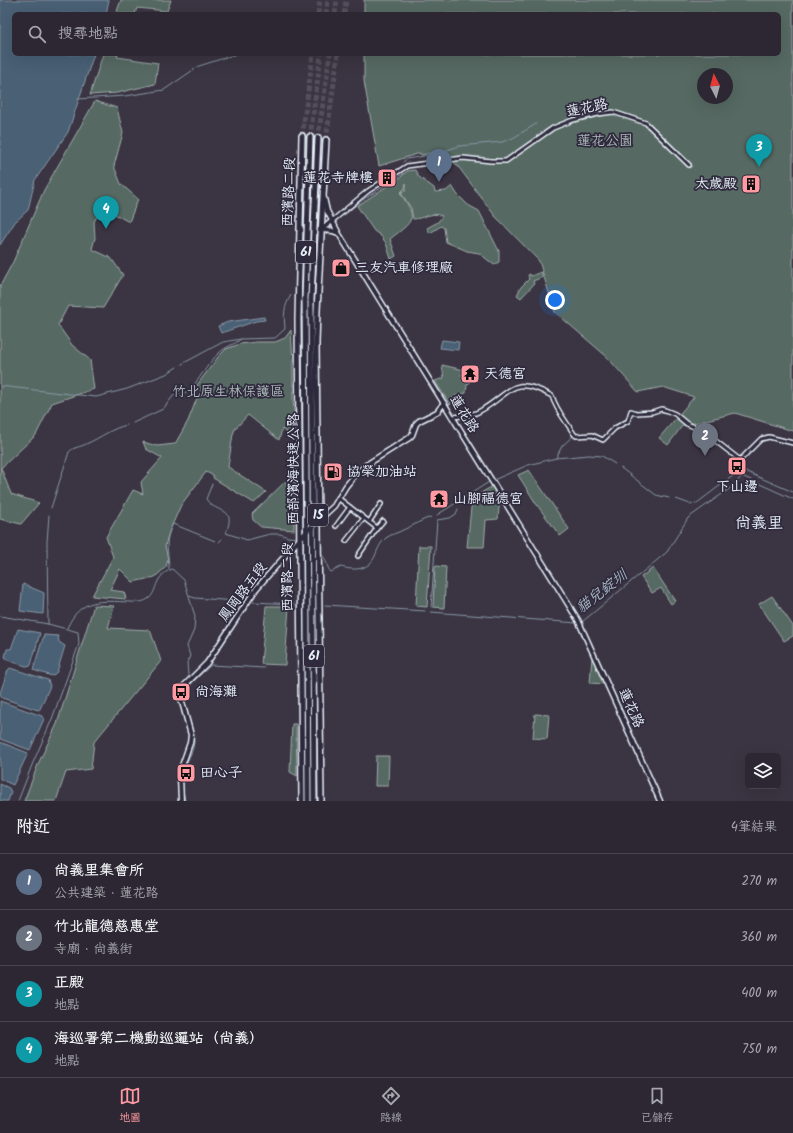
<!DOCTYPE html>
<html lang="zh-TW">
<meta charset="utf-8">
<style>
body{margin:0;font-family:Kalam,"LXGW WenKai TC",sans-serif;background:#38333e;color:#f1f3f6}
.controls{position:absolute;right:12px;bottom:12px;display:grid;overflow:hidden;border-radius:6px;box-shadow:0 4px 16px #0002}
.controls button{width:36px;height:36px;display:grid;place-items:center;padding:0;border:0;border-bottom:1px solid #48444d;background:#2c2732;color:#f1f3f6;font:20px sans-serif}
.compass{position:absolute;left:697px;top:68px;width:36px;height:36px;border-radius:50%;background:#2c2732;box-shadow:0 4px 16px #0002;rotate:354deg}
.you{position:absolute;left:555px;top:300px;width:14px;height:14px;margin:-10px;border:3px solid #fff;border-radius:50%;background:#1a73e8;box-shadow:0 0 0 6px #1a73e833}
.badge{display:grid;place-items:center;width:26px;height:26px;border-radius:50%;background:#ff9aa2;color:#fff;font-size:13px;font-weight:700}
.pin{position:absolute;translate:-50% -33px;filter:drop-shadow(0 1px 2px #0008)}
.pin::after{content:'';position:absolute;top:21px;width:14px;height:12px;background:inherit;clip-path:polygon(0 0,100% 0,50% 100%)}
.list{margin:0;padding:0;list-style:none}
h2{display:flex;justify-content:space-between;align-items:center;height:52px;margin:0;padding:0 16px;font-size:17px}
h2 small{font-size:13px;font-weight:400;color:#a6a5ac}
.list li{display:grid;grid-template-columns:26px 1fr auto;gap:12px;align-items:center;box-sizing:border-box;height:56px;padding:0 16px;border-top:1px solid #48444d}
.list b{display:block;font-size:15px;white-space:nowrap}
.list p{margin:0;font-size:13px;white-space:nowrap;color:#a6a5ac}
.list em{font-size:13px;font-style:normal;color:#a6a5ac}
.icon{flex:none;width:22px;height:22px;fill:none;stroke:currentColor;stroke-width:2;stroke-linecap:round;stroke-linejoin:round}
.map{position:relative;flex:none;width:793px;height:801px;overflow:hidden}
.search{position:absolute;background:#2c2732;box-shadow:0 4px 16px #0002;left:12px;right:12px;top:12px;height:44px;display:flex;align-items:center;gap:10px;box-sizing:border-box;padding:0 14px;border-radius:6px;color:#a6a5ac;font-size:15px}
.sheet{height:276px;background:#2c2732}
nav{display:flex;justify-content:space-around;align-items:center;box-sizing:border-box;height:56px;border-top:1px solid #48444d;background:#2c2732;font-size:11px;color:#a6a5ac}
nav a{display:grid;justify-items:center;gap:2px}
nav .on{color:#ff9aa2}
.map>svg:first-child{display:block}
</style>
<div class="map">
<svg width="793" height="801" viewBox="0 0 793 801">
<rect width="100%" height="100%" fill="#3b3442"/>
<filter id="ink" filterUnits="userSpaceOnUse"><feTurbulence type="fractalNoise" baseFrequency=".025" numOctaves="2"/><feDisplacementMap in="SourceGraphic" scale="8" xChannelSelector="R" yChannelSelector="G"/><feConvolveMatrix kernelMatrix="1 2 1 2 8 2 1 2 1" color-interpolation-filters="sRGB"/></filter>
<g filter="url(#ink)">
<path fill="#576962" stroke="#a0adad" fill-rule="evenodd" d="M121 0H171L167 11 137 8 135 14H116Z
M364 0H793V431L735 413 682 426 668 445 659 438 694 397 663 387 638 392 606 356 555 312 539 261 495 216 457 165 440 151 421 155 420 153 379 166 364 81V54H779V14H364ZM703 74H727V98H703Z
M103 54H118L117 57 158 63 155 84 117 93 90 95Z
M95 101 117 108 123 133 114 166 121 184 138 199 129 222 102 207 94 222 95 238 92 249 111 258 123 275 103 308 68 306 58 325 72 345 90 360 94 389 52 403 36 435 1 468 11 494 39 503 21 524 0 519V286L13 262 44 190Z
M415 170 419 177 434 188 435 192 446 191 452 186 457 194 468 205 479 211 499 251V262L494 265 479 253 467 251 446 242 444 228 441 226 430 233 427 228 438 222 442 216C432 211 423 219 413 219L411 208 401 193 406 189V183L405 188 400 193C419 219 413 221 390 239L396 256 391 259 386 243 381 236 374 231 357 206 401 177 407 171Z
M541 272 543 277 533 281 534 284 521 298 517 295 521 287 529 279 528 275 530 274 531 276Z
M291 330 293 361V400L297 441 282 429 279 440 248 415 235 429 233 434 228 467 266 492 254 503 213 478 214 476 206 472 181 505 169 532 165 546 168 559 166 567 155 577 133 582 120 569 110 590 124 592 126 599 92 596 113 557 106 537 133 490 143 494 141 482 162 458 146 449 143 442 157 446 175 444 188 421 199 393 197 385 218 357 226 349 240 344 256 342H275L285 338Z
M442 365 464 370 461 375 470 382 467 385 466 393 455 396 450 405 435 381 444 378Z
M529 470 569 529 560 536 537 505 518 475Z
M294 473V530L261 527 253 520 252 514Z
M493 486 500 497 498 519 486 520 484 547H467L472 498Z
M419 546H431L427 607 416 606Z
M435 566 446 567 444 608 433 607Z
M653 568 675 601 671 604 661 588 652 593 641 577Z
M772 596 793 626V636L784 641 759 604Z
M94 605 114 606 108 628 150 630 161 661 94 742 91 769 66 772 56 801H24L39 762 57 724Z
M266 606H289L285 665 261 664Z
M592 657 594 658 605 684 590 683Z
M535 714 549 715 547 739 533 738Z
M292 724H296L297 776 290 772Z
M376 756H389L388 786H375Z"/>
<path fill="#496074" stroke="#899aa9" d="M0 0H109L106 14H14V54H94L68 132 35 180 28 210 15 222 0 245Z
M264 317 265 320 256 321 221 333 218 326 228 322Z
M442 340 459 342 458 350 440 348Z
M23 584 44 593 43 614 20 611Z
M18 629 40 633 31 665 29 667 10 661 5 657 7 649H11Z
M44 635 58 636 59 642 65 646 57 672 52 676 33 670Z
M10 668 48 680 50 686 40 709 38 710 2 698 0 693 8 670Z
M0 701 42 716 44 719 30 750 0 739Z
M0 742 28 753 13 785 0 779Z
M0 784 9 788 11 792 8 801H0Z"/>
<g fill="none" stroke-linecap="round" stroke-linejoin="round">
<path stroke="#899aa9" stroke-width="1" d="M78 99 125 96 164 90 199 66 237 54
M403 162 407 159 436 154 459 146 502 142 513 138 536 124
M343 216 361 201 404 173
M182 364 223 342 241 339 275 338 285 329C284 315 283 308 291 295
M0 386 96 397 127 389 166 374 177 367
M193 386C202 375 209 362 219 353 226 346 234 345 241 339
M133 423 163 409 174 395 187 392 190 389
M556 458 589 455 602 456 615 464
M621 468 656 495 669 498
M746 472H747L793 492
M496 479 528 465 556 458 562 446 573 436
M212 484 206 499C217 516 237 504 226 533L247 540 270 534H280L288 537 297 538
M676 499 690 504 697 503 734 475
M51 508 69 452C73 447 81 447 86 444 100 438 112 428 127 425
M437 515 489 482
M219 542 222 539
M322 555C328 560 326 568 331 572L341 567C355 571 369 570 375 556 378 549 380 543 386 538 391 534 398 533 403 530 413 526 421 520 431 517
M169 569C169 550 163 543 173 524L215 541
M253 602 294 604
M325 605 425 611
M431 607 437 520 450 518 456 514 458 509
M431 612 577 623
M0 616 48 624 78 632 79 644 52 719 32 765 18 801
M582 622 667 552 688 518 732 487 742 476 793 499
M48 624 47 542 49 515
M67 628C81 597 100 601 130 602 136 602 142 603 148 599 158 593 153 576 172 569L184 580 189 596 195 598 236 601
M188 675 187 663 190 656 187 646 194 630 195 616 189 597
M183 771C186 762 194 751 194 742 194 726 180 704 187 690 191 682 204 672 211 665L264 668
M184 795 185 801"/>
<path stroke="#55505d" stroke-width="5" stroke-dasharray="5 2.5" stroke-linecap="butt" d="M318 14 320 0
M344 14 346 0
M302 136 313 54
M326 140 338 54"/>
<path stroke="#55505d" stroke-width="5" stroke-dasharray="5 2.5" stroke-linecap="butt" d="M326 14 328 0
M335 14 337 0
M310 137 321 54
M318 138 330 54"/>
<defs>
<path id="minor" d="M332 221 368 191 407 166 463 158 491 161H506L553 128 573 120 598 114 613 112 646 123 689 165
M453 417C462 416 472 416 480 411 512 393 512 373 552 396 556 410 566 421 574 434L576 436 592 435 603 440 615 428 628 421 631 411 637 413 652 412 661 409 665 410 675 414 687 424 707 432 717 442 740 460 761 439 769 437 793 443
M338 498 377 528 383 521
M369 522 381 504
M336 526 350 507
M346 541 364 518
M358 556 377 528"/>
<path id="tertiary" d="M324 198 327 211 339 234 578 620 660 801
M300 230H321L332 221
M322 230 333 231 338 233
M181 801 180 776 183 763 190 743 191 735 179 691 207 663 256 589 306 532 334 506 346 486 355 475 366 465 409 438 412 435 416 424 419 421 437 412 444 403"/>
<path id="primary" d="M302 801 298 319 302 136
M321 801 316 343 317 311 326 140"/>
<path id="trunk" d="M308 203 310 137
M315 204 318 138
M305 300 308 801
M311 300 314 801"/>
</defs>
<use href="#minor" stroke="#e8f1f8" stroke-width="6"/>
<use href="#tertiary" stroke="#e8f1f8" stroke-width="7"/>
<use href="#primary" stroke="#e8f1f8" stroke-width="8"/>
<use href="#trunk" stroke="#e8f1f8" stroke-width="8"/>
<use href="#minor" stroke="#2f2a3d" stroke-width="3"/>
<use href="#tertiary" stroke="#2f2a3d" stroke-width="4"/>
<use href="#primary" stroke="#2f2a3d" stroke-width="5"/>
<use href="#trunk" stroke="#2f2a3d" stroke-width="5"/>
<defs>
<path id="trunk-bridge" d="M305 300 308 203
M311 300 315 204"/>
</defs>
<use href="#trunk-bridge" stroke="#e8f1f8" stroke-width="8" stroke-linecap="butt"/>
<use href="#trunk-bridge" stroke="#2f2a3d" stroke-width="5"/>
</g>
</g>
<defs>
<symbol id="building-square" viewBox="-11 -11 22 22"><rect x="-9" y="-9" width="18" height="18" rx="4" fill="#ff9aa2" stroke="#2f2a3d"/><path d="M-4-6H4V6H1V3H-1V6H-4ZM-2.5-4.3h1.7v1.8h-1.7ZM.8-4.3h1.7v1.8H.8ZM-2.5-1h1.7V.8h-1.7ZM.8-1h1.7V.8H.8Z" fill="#111"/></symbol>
<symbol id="shop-square" viewBox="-11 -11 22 22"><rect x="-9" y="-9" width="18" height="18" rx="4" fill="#ff9aa2" stroke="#2f2a3d"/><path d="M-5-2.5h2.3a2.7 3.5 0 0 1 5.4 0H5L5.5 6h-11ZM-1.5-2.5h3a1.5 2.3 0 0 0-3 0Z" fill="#111"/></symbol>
<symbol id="temple-square" viewBox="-11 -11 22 22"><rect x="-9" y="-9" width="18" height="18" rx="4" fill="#ff9aa2" stroke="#2f2a3d"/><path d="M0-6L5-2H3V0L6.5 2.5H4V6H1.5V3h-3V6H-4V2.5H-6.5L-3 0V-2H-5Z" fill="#111"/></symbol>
<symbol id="bus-square" viewBox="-11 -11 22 22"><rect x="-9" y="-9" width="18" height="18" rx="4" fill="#ff9aa2" stroke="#2f2a3d"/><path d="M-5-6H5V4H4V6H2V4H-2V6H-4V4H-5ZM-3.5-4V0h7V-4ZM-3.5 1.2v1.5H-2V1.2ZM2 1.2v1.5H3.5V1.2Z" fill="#111"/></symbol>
<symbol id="fuel-square" viewBox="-11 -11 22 22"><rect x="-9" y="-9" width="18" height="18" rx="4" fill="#ff9aa2" stroke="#2f2a3d"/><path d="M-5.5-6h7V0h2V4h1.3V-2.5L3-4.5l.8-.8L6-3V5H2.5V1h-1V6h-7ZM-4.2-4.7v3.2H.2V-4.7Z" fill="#111"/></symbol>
</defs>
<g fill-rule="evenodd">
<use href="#building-square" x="376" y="167" width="22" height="22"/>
<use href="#building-square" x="740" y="173" width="22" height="22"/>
<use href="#shop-square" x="330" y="257" width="22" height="22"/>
<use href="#temple-square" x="459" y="363" width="22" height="22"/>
<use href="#bus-square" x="726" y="455" width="22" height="22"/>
<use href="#fuel-square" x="322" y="461" width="22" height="22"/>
<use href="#temple-square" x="428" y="488" width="22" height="22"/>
<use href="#bus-square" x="170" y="681" width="22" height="22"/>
<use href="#bus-square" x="175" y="762" width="22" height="22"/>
</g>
<g text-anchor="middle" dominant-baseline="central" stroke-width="3.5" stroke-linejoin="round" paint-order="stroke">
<g fill="#2f2a3d" stroke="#b0b5c0" stroke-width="1">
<rect x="296" y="241" width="20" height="22" rx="3"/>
<rect x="308" y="504" width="20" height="22" rx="3"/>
<rect x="304" y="645" width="20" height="22" rx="3"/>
</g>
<g font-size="13" font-weight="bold" fill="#e8f1f8">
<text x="306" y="252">61</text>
<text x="318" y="515">15</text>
<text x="314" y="656">61</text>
</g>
<g font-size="14" fill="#e8f1f8" stroke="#2f2a3d">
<text transform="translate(587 108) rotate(-12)">蓮花路</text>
<text transform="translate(289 192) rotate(-88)">西濱路二段</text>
<text transform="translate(464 414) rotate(58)">蓮花路</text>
<text transform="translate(294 469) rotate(-90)">西部濱海快速公路</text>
<text transform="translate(288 577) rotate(-90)">西濱路二段</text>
<text transform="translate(243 592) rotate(-53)">鳳岡路五段</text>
<text transform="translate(631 708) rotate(66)">蓮花路</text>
</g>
<g font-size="14" fill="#aebbbc" stroke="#2f2a3d">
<text x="605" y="141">蓮花公園</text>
<text x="228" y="392">竹北原生林保護區</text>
</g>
<g font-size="14" fill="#e8f1f8" stroke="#2f2a3d" text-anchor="start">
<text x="373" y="178" text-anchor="end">蓮花寺牌樓</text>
<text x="737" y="184" text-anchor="end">太歲殿</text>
<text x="355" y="268">三友汽車修理廠</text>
<text x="484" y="374">天德宮</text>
<text x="347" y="472">協榮加油站</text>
<text x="737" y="487" text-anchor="middle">下山邊</text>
<text x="453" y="499">山腳福德宮</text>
<text x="195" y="692">尚海灘</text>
<text x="200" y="773">田心子</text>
</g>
<g font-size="15" font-style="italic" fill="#a8b7c3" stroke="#2f2a3d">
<text transform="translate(602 592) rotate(-38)">貓兒錠圳</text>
</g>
<g font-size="16" fill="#e8f1f8" stroke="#2f2a3d">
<text x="759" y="523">尚義里</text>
</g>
</g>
</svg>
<div class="controls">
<button><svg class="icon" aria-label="layers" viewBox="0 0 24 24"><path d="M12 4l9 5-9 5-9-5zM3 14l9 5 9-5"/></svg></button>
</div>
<svg class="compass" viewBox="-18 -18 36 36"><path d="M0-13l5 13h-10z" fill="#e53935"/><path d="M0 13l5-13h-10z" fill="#a6a5ac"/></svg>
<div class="you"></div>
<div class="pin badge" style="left:439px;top:182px;background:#5c6f8a">1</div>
<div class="pin badge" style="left:705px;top:456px;background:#6b7280">2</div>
<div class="pin badge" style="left:759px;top:167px;background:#0f9aa8">3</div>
<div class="pin badge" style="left:106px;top:229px;background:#0f9aa8">4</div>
<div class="search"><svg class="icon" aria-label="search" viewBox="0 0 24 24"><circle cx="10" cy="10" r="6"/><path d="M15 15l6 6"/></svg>搜尋地點</div>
</div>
<section class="sheet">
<h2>附近<small>4筆結果</small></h2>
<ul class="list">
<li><span class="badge" style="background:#5c6f8a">1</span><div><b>尚義里集會所</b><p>公共建築 · 蓮花路</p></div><em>270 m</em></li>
<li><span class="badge" style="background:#6b7280">2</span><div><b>竹北龍德慈惠堂</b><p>寺廟 · 尚義街</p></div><em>360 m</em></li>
<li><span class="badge" style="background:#0f9aa8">3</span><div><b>正殿</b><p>地點</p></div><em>400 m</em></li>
<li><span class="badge" style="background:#0f9aa8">4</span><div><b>海巡署第二機動巡邏站（尚義）</b><p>地點</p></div><em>750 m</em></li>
</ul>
</section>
<nav>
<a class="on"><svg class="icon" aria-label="map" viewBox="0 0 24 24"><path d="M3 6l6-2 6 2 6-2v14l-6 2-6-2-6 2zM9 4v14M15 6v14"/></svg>地圖</a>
<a><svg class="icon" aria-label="directions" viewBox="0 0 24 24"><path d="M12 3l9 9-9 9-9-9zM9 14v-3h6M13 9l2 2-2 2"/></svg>路線</a>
<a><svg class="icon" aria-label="saved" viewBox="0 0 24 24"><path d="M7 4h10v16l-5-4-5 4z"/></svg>已儲存</a>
</nav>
